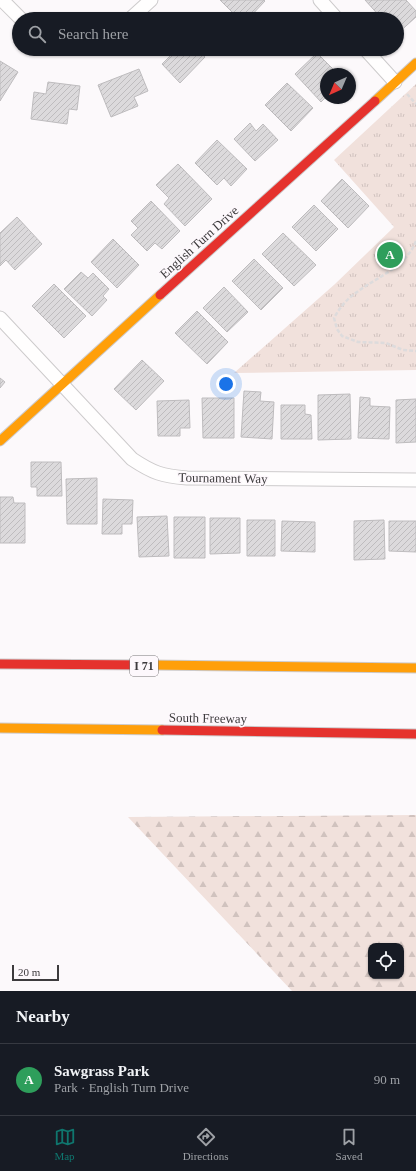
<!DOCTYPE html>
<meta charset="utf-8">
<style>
body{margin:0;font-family:Georgia,serif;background:#242831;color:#f1f3f6}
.controls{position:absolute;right:12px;bottom:12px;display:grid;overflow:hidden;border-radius:8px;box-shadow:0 1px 3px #0004}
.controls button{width:36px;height:36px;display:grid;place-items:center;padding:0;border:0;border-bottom:1px solid #363941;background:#171b24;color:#f1f3f6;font:20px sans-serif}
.compass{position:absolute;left:320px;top:68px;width:36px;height:36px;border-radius:50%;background:#171b24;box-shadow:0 1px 3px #0004;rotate:224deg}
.scale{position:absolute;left:12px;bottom:10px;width:47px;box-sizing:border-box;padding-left:4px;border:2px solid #3d3b3d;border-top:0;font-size:11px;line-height:14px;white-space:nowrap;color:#3d3b3d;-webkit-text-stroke:3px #fdf8fc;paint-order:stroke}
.you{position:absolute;left:226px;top:384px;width:14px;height:14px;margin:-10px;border:3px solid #fff;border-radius:50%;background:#1a73e8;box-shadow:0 0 0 6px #1a73e833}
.badge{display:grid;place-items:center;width:26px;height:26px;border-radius:50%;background:#0f766e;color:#fff;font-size:13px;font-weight:700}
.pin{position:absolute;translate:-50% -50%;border:2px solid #fff;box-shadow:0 1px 4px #0006}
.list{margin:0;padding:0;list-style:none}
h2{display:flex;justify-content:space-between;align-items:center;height:52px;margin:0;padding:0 16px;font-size:17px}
h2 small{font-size:13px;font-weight:400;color:#9ea1a6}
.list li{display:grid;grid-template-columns:26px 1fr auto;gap:12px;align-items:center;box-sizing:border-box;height:72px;padding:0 16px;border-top:1px solid #363941}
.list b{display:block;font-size:15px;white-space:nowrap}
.list p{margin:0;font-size:13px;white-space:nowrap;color:#9ea1a6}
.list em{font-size:13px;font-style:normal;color:#9ea1a6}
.icon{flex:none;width:22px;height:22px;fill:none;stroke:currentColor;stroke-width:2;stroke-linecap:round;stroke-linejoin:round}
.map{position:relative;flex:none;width:416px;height:991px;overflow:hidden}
.search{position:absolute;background:#171b24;box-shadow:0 1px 3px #0004;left:12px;right:12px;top:12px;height:44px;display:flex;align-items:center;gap:10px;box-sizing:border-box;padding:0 14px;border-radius:22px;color:#9ea1a6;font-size:15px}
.sheet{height:124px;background:#171b24}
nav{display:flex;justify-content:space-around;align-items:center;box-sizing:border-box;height:56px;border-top:1px solid #363941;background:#171b24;font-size:11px;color:#9ea1a6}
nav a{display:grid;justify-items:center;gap:2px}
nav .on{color:#0f766e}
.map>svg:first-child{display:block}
</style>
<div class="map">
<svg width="416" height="991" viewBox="0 0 416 991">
<defs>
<pattern id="grass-tufts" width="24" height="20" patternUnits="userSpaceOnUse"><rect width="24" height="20" fill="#f1e1dc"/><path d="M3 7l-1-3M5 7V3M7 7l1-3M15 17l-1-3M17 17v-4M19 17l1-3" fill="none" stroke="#d0c2be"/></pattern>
<pattern id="forest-firs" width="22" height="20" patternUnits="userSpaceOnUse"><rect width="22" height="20" fill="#f1e1dc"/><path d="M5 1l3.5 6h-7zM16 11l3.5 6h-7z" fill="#d0c2be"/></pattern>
<pattern id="building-hatch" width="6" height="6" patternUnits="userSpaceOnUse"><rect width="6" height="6" fill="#dcdadc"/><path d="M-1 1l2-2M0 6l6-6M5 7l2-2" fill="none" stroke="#bebcbe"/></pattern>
</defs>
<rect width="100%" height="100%" fill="#fcf9fb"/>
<path fill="url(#grass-tufts)" d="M416 84V370L234 373 335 284 394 227 334 160Z"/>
<path fill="url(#forest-firs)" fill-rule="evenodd" d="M416 815V991H292L128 817ZM371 946H401V976H371Z"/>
<path fill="url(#building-hatch)" stroke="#bebcbe" d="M220 0H264L265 1 248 19H239Z
M365 0H406L416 11V17L397 34V19H382Z
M165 49H197L205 57 180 83 162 64 171 55Z
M317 53 338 74H326V97L321 102 295 74Z
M0 61 18 72 0 101Z
M139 69 148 91 134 97 138 106 111 117 98 85Z
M48 82 80 86 77 110 69 109 67 124 31 119 34 92 46 94Z
M287 83 313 108 291 131 265 105Z
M250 123 256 131 263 124 278 140 255 161 234 139Z
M217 140 247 169 231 186 224 178 217 185 195 163Z
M178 164 212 199 185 226 164 204 169 198 156 185Z
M342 179 369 206 348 228 321 201Z
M151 201 180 231 162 249 155 243 147 251 131 235 138 228 131 221Z
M314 205 338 229 316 251 292 227Z
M17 217 42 244 15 270 6 260 0 266V233Z
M283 233 316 265 294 286 262 254Z
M113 239 139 265 117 288 91 262Z
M254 259 283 288 261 310 232 281Z
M81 272 88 278 93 273 109 289 103 296 107 300 92 316 64 289Z
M54 284 86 316 64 338 32 306Z
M224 287 248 312 227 332 203 308Z
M197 311 228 342 207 364 175 333Z
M142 360 164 381 136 410 114 389Z
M0 378 5 382 0 388Z
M244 391 261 392 260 401 274 402 272 439 241 437Z
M350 394 351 439 318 440V395Z
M360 397 370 398V406L390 407 389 439 358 438Z
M202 398H234V438H203Z
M416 399V442L396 443V400Z
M189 400 190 428H180V436H158L157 401Z
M281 405H305V414L311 415 312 439H281Z
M31 462H61L62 496H37V487H31Z
M97 478V524H67L66 479Z
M0 497H13L14 503H25V543H0Z
M103 499 133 500 132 524H122V534H102Z
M167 516 169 556 139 557 137 517Z
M174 517H205V558H174Z
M210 518H240V553L210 554Z
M247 520H275V556H247Z
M384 520 385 559 354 560V521Z
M282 521 315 522V552L281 551Z
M389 521H416V552L389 551Z"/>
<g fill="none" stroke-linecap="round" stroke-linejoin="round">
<defs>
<path id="street" d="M2 0 21 19
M320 0 337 19
M130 19 151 0
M365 49 395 82
M0 318 132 459C153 473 162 476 187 478L416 480"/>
<path id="slow" d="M375 101 416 63
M0 441 160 295
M151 665 416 668
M0 728 162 730"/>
<path id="jam" d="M160 295 375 101
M0 664 151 665
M162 730 416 734"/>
</defs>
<use href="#street" stroke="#cdcbcc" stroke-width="15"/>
<use href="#slow" stroke="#cdcbcc" stroke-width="11"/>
<use href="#jam" stroke="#cdcbcc" stroke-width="11"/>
<path stroke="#dddbdc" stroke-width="2.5" stroke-dasharray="4 2" stroke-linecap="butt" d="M407 94 416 104
M416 241C406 268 374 278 353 295 345 301 339 309 334 318L337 329 342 336 358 342 386 343 403 350 416 351"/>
<use href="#street" stroke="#fffefe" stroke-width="13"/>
<use href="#slow" stroke="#ff9f0a" stroke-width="9"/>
<use href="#jam" stroke="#e5322d" stroke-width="9"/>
</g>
<g text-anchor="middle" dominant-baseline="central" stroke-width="3.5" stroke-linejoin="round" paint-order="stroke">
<rect fill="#fdf8fc" stroke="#777476" stroke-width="1" x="130" y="656" width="28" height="20" rx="3"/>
<g font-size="12" font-weight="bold" fill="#3d3b3d">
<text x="144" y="666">I 71</text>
</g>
<g font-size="13" fill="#3d3b3d" stroke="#fdf8fc">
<text transform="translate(199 242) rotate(-42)">English Turn Drive</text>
<text transform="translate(223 478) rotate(1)">Tournament Way</text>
<text transform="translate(208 718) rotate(1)">South Freeway</text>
</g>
</g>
</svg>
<div class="controls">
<button><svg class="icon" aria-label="locate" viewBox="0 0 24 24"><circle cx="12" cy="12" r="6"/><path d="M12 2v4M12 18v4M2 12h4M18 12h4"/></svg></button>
</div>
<svg class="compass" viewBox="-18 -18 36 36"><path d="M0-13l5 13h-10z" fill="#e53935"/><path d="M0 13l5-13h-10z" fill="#9ea1a6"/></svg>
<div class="scale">20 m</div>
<div class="you"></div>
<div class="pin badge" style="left:390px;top:255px;background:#2e9e5b">A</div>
<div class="search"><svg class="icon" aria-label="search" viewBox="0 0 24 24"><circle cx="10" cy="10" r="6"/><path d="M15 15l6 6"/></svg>Search here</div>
</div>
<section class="sheet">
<h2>Nearby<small></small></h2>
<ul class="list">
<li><span class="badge" style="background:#2e9e5b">A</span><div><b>Sawgrass Park</b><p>Park · English Turn Drive</p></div><em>90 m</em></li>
</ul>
</section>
<nav>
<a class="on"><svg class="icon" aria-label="map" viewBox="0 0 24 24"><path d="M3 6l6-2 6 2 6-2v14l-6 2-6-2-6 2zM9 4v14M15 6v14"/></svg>Map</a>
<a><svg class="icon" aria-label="directions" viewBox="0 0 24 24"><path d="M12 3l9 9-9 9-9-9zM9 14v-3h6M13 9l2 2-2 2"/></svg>Directions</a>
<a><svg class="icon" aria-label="saved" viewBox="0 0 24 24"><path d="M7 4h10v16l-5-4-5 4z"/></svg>Saved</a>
</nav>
